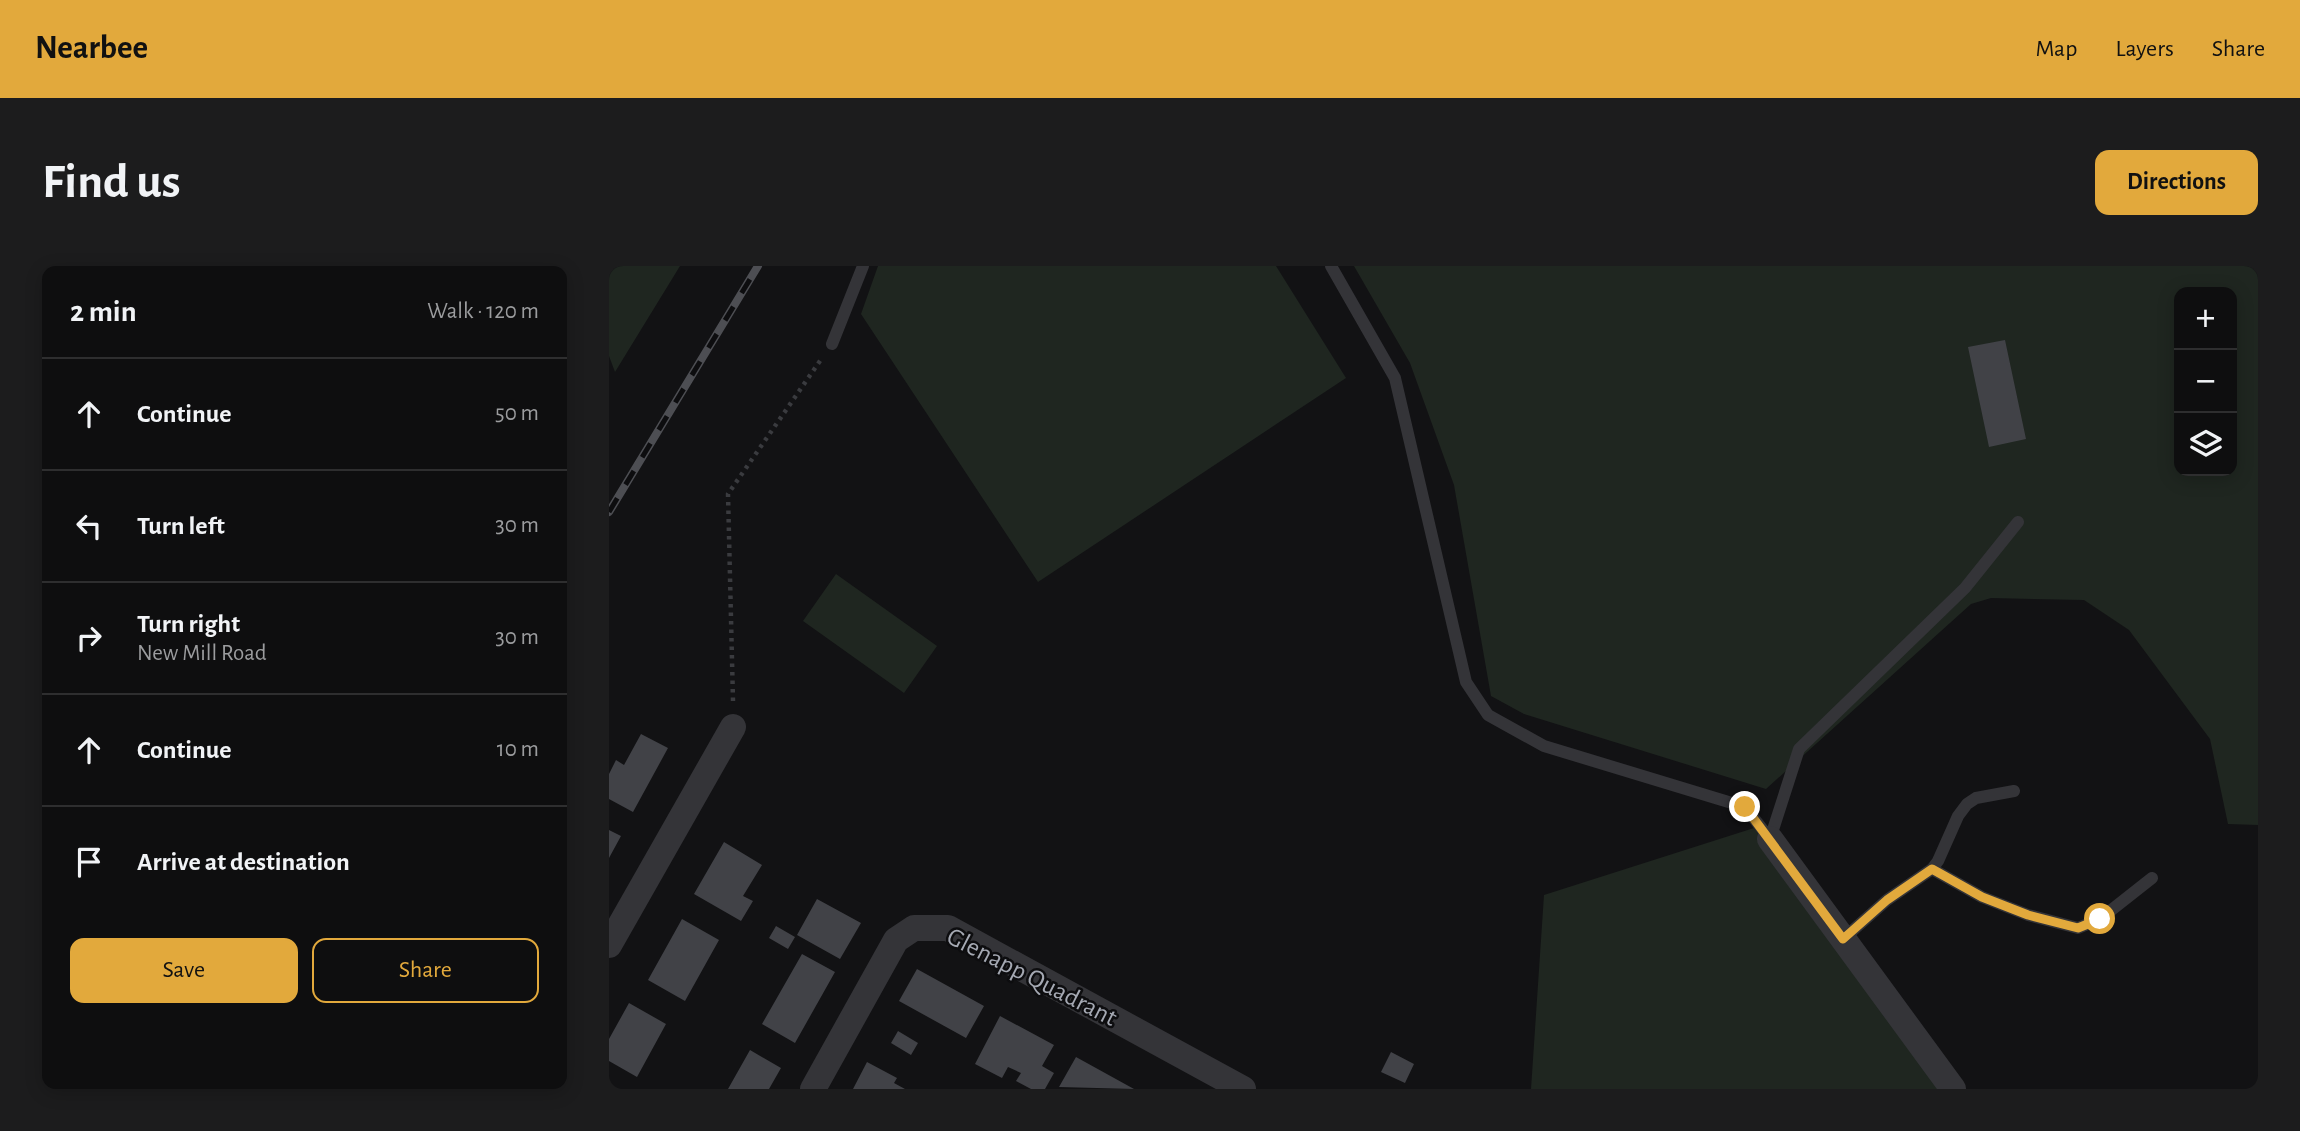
<!DOCTYPE html>
<meta charset="utf-8">
<style>
body{margin:0;font-family:"Alegreya Sans",sans-serif;background:#1c1c1d;color:#f1f3f6}
.controls{position:absolute;right:21px;top:21px;display:grid;overflow:hidden;border-radius:14px;box-shadow:0 4px 18px #0003}
.controls button{width:63px;height:63px;display:grid;place-items:center;padding:0;border:0;border-bottom:2px solid #2e2e2f;background:#0e0e0f;color:#f1f3f6;font:35px sans-serif}
.stop{position:absolute;width:21px;height:21px;margin:-16px;border:5px solid #e2a93c;border-radius:50%;background:#fff}
.stop.end{background:#e2a93c;border-color:#fff;box-shadow:0 2px 7px #0008}
.list{margin:0;padding:0;list-style:none}
h2{display:flex;justify-content:space-between;align-items:center;height:91px;margin:0;padding:0 28px;font-size:30px}
h2 small{font-size:23px;font-weight:400;color:#9b9c9e}
.list li{display:grid;grid-template-columns:46px 1fr auto;gap:21px;align-items:center;box-sizing:border-box;height:112px;padding:0 28px;border-top:2px solid #2e2e2f}
.list b{display:block;font-size:26px;white-space:nowrap}
.list p{margin:0;font-size:23px;white-space:nowrap;color:#9b9c9e}
.list em{font-size:23px;font-style:normal;color:#9b9c9e}
.actions{display:flex;gap:14px;padding:21px 28px}
.actions a{flex:1;padding:16px 0;border:2px solid #e2a93c;border-radius:14px;text-align:center;font-size:24px;color:#e2a93c}
.actions .main{background:#e2a93c;color:#111}
.icon{flex:none;width:38px;height:38px;fill:none;stroke:currentColor;stroke-width:2;stroke-linecap:round;stroke-linejoin:round}
.map{position:relative;flex:none;width:1649px;height:823px;overflow:hidden;border-radius:14px}
header{display:flex;align-items:center;gap:42px;box-sizing:border-box;height:98px;padding:0 35px;background:#e2a93c;color:#111}
header strong{font-size:33px}
nav{display:flex;gap:38px;margin-inline-start:auto;font-size:24px}
.intro{display:flex;align-items:center;justify-content:space-between;box-sizing:border-box;height:168px;padding:0 42px}
h1{margin:0;font-size:49px}
.button{padding:18px 32px;border-radius:14px;background:#e2a93c;color:#111;font-size:24px;font-weight:700}
main{display:flex;gap:42px;padding:0 42px}
aside{flex:1;background:#0e0e0f;border-radius:14px;box-shadow:0 4px 18px #0003}
.map>svg:first-child{display:block}
</style>
<header>
<strong>Nearbee</strong>
<nav><a>Map</a><a>Layers</a><a>Share</a></nav>
</header>
<div class="intro"><h1>Find us</h1><a class="button">Directions</a></div>
<main>
<aside>
<h2>2 min<small>Walk · 120 m</small></h2>
<ul class="list">
<li><svg class="icon" aria-label="ahead" viewBox="0 0 24 24"><path d="M12 20V5M6 11l6-6 6 6"/></svg><div><b>Continue</b></div><em>50 m</em></li>
<li><svg class="icon" aria-label="left" viewBox="0 0 24 24"><path d="M17 20v-9H6M10 6l-5 5 5 5"/></svg><div><b>Turn left</b></div><em>30 m</em></li>
<li><svg class="icon" aria-label="right" viewBox="0 0 24 24"><path d="M7 20v-9h11M14 6l5 5-5 5"/></svg><div><b>Turn right</b><p>New Mill Road</p></div><em>30 m</em></li>
<li><svg class="icon" aria-label="ahead" viewBox="0 0 24 24"><path d="M12 20V5M6 11l6-6 6 6"/></svg><div><b>Continue</b></div><em>10 m</em></li>
<li><svg class="icon" aria-label="arrive" viewBox="0 0 24 24"><path d="M6 21V4h12l-3 4 3 4H6"/></svg><div><b>Arrive at destination</b></div></li>
</ul>
<div class="actions"><a class="main">Save</a><a>Share</a></div>
</aside>
<div class="map">
<svg width="1649" height="823" viewBox="0 0 1649 823">
<rect width="100%" height="100%" fill="#121214"/>
<path fill="#1f2620" fill-rule="evenodd" d="M0 0H71L6 106 0 90Z
M269 0H667L737 112 429 316 252 48Z
M745 0H1649V559L1619 558 1601 473 1520 364 1475 334 1382 332 1362 338 1157 523 915 448 882 430 845 219 801 97ZM1570 26H1623V205H1570Z
M227 308 328 380 295 427 194 355Z
M1145 562 1330 823H922L935 629Z"/>
<path fill="#414247" d="M1396 74 1417 173 1380 181 1359 81Z
M32 468 59 482 24 546 0 533V508L7 494 15 499Z
M0 564 12 570 0 592Z
M115 576 153 599 134 630 144 635 132 655 85 628Z
M208 633 252 657 231 693 188 669Z
M73 653 110 674 76 735 39 714Z
M167 660 186 671 179 683 160 672Z
M193 688 226 706 186 777 153 758Z
M308 703 375 740 357 772 290 735Z
M20 737 57 758 28 811 0 795V773Z
M391 750 445 779 433 800 445 807 436 823H422L407 815 412 807 399 801 393 812 366 798Z
M289 765 309 777 302 789 282 777Z
M141 784 172 802 160 823H119Z
M782 786 805 798 796 817 772 806Z
M467 791 525 823 450 821Z
M258 796 288 812 285 817 296 823H244Z"/>
<g fill="none" stroke-linecap="round" stroke-linejoin="round">
<path stroke="#3a3b3f" stroke-width="4.5" stroke-dasharray="3.5 5" stroke-linecap="butt" d="M124 435 119 228 213 92"/>
<path stroke="#343438" stroke-width="12" d="M722 0 786 112 857 416 879 449 935 480 1136 541 1161 573
M223 78 254 0
M1161 573 1190 483 1356 322 1409 256
M1323 603 1373 631 1419 649 1469 662 1491 653 1543 612
M1234 673 1278 634 1323 603 1329 595 1349 550 1358 538 1367 532 1405 525"/>
<path stroke="#343438" stroke-width="26" d="M1161 573 1344 823
M0 679 124 461
M204 823 287 674 305 662H339L634 823"/>
<defs>
<path id="rail" d="M0 246 149 0"/>
</defs>
<use href="#rail" stroke="#4d4e53" stroke-width="8"/>
<use href="#rail" stroke="#0d0d0f" stroke-width="5" stroke-dasharray="16" stroke-linecap="butt"/>
</g>
<g fill="none" stroke-linecap="round" stroke-linejoin="round">
<path stroke="#e2a93c" stroke-width="9" d="M1136 541 1234 673 1278 634 1323 603 1373 631 1419 649 1469 662 1491 653"/>
</g>
<g text-anchor="middle" dominant-baseline="central" stroke-width="5" stroke-linejoin="round" paint-order="stroke">
<g font-size="26" fill="#a5a9b3" stroke="#0d0d0f">
<text transform="translate(423 711) rotate(27)">Glenapp Quadrant</text>
</g>
</g>
</svg>
<div class="controls">
<button>+</button>
<button>−</button>
<button><svg class="icon" aria-label="layers" viewBox="0 0 24 24"><path d="M12 4l9 5-9 5-9-5zM3 14l9 5 9-5"/></svg></button>
</div>
<div class="stop" style="left:1491px;top:653px"></div>
<div class="stop end" style="left:1136px;top:541px"></div>
</div>
</main>
